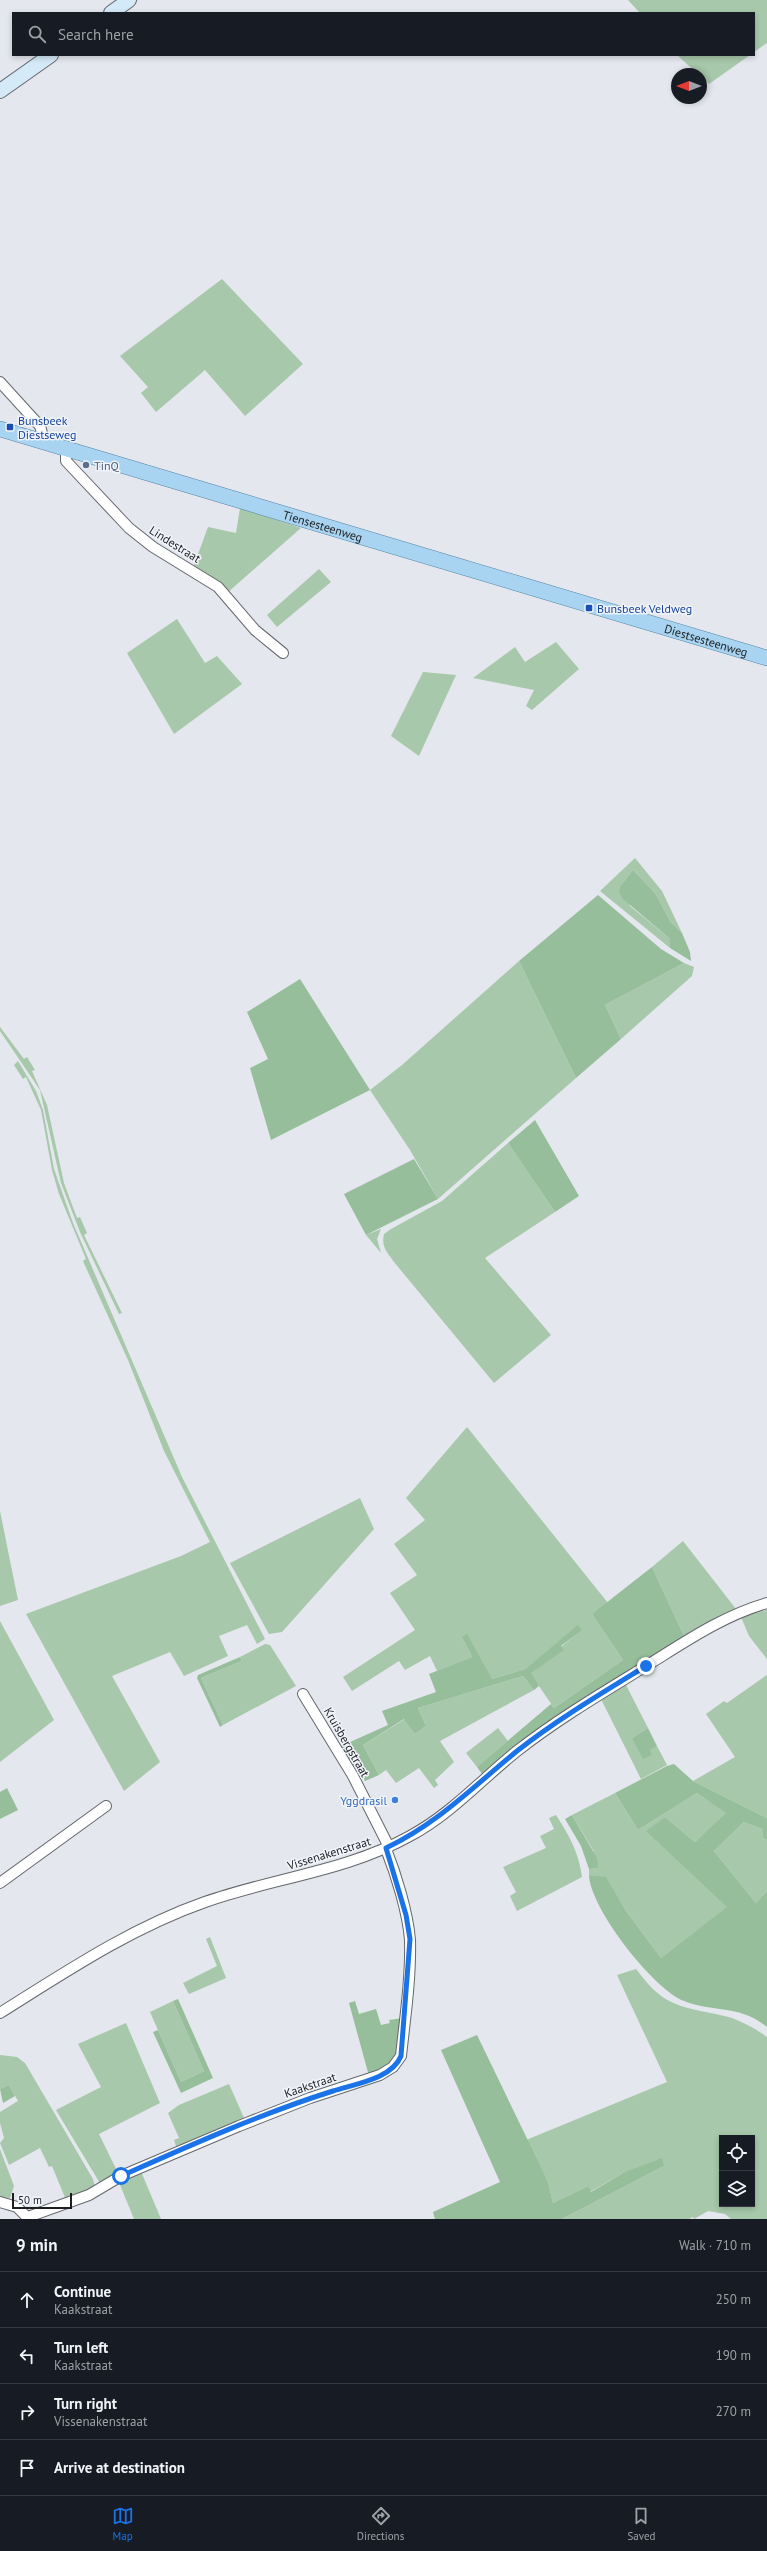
<!DOCTYPE html>
<meta charset="utf-8">
<style>
body{margin:0;font-family:"PT Sans",sans-serif;background:#20242c;color:#f1f3f6}
.controls{position:absolute;right:12px;bottom:12px;display:grid;overflow:hidden;border-radius:0px;box-shadow:0 2px 6px #0003}
.controls button{width:36px;height:36px;display:grid;place-items:center;padding:0;border:0;border-bottom:1px solid #363941;background:#171b24;color:#f1f3f6;font:20px sans-serif}
.compass{position:absolute;left:671px;top:68px;width:36px;height:36px;border-radius:50%;background:#171b24;box-shadow:0 2px 6px #0003;rotate:270deg}
.scale{position:absolute;left:12px;bottom:10px;width:60px;box-sizing:border-box;padding-left:4px;border:2px solid #1d1e20;border-top:0;font-size:11px;line-height:14px;white-space:nowrap;color:#1d1e20;-webkit-text-stroke:3px #f1f4fa;paint-order:stroke}
.stop{position:absolute;width:12px;height:12px;margin:-9px;border:3px solid #1a73e8;border-radius:50%;background:#fff}
.stop.end{background:#1a73e8;border-color:#fff;box-shadow:0 1px 4px #0008}
.list{margin:0;padding:0;list-style:none}
h2{display:flex;justify-content:space-between;align-items:center;height:52px;margin:0;padding:0 16px;font-size:17px}
h2 small{font-size:13px;font-weight:400;color:#9ea1a6}
.list li{display:grid;grid-template-columns:26px 1fr auto;gap:12px;align-items:center;box-sizing:border-box;height:56px;padding:0 16px;border-top:1px solid #363941}
.list b{display:block;font-size:15px;white-space:nowrap}
.list p{margin:0;font-size:13px;white-space:nowrap;color:#9ea1a6}
.list em{font-size:13px;font-style:normal;color:#9ea1a6}
.icon{flex:none;width:22px;height:22px;fill:none;stroke:currentColor;stroke-width:2;stroke-linecap:round;stroke-linejoin:round}
.map{position:relative;flex:none;width:767px;height:2219px;overflow:hidden}
.search{position:absolute;background:#171b24;box-shadow:0 2px 6px #0003;left:12px;right:12px;top:12px;height:44px;display:flex;align-items:center;gap:10px;box-sizing:border-box;padding:0 14px;border-radius:0px;color:#9ea1a6;font-size:15px}
.sheet{height:276px;background:#171b24}
nav{display:flex;justify-content:space-around;align-items:center;box-sizing:border-box;height:56px;border-top:1px solid #363941;background:#171b24;font-size:11px;color:#9ea1a6}
nav a{display:grid;justify-items:center;gap:2px}
nav .on{color:#1a73e8}
.map>svg:first-child{display:block}
</style>
<div class="map">
<svg width="767" height="2219" viewBox="0 0 767 2219">
<rect width="100%" height="100%" fill="#e4e7ed"/>
<path fill="#a7c8aa" fill-rule="evenodd" d="M628 0H767V43L754 52V13H640Z
M677 55H750L709 84 701 74H698Z
M222 279 303 364 245 416 205 370 156 412 141 393 148 387 120 356Z
M240 508 301 528 227 593 193 568 208 527 236 533Z
M319 569 331 582 277 627 267 615Z
M177 619 205 663 217 656 242 684 174 734 127 653Z
M556 642 579 669 532 710 526 706 534 690 473 678 515 647 525 662Z
M423 672 456 675 419 756 391 736Z
M635 858 662 891 682 933 670 921 655 893 633 870 621 885 630 906 670 939V948L600 891Z
M519 961 576 1078 438 1199 410 1150 370 1090 402 1065Z
M684 963 694 967 692 976 621 1039 605 1005Z
M0 1027 24 1059 27 1057 35 1070 32 1071 47 1105 64 1183 77 1218 80 1217 87 1233 84 1235 122 1313 119 1314 80 1232 61 1183 40 1090 0 1031Z
M18 1061 36 1091 43 1110 54 1169 73 1223 182 1477 265 1639 257 1644 247 1625 219 1636 228 1656 184 1676 170 1652 112 1676 160 1762 124 1791 26 1614 181 1556 210 1542 164 1451 128 1360 83 1261 86 1259 59 1194 52 1170 41 1110 26 1077 23 1079 14 1065Z
M508 1143 555 1212 485 1258 551 1335 494 1383 394 1262C387 1252 381 1247 384 1234L391 1229 442 1201Z
M381 1229 377 1239 381 1253 366 1235Z
M467 1427 608 1603 592 1614 623 1660 554 1708 530 1673 563 1650 561 1647 581 1630 578 1626 525 1669 492 1679 462 1637 472 1657 437 1671 430 1656 405 1670 399 1661 352 1691 343 1677 415 1630 390 1593 417 1575 394 1544 425 1520 406 1498Z
M360 1498 374 1529 282 1632 269 1634 230 1563Z
M0 1511 18 1600 0 1606Z
M683 1541 736 1609 684 1636 652 1567Z
M767 1610V1659L749 1636 741 1617Z
M0 1621 54 1720 0 1762Z
M265 1644 270 1645 296 1686 223 1725 201 1678 242 1661 240 1657Z
M767 1675V1818L693 1781 735 1757 706 1714 724 1701 727 1703Z
M523 1676 534 1690 440 1741 454 1762 435 1780 438 1785 434 1788 419 1768 396 1783 386 1770 379 1775 363 1745 405 1719 415 1734 426 1726 418 1708Z
M625 1683 648 1728 632 1738 652 1754 649 1750 657 1746 667 1765 641 1779 601 1699Z
M498 1728 508 1741 477 1767 466 1753Z
M615 1793 638 1830 697 1793 727 1813 695 1842 665 1817 647 1831 728 1907 661 1958 626 1911 606 1878 589 1875V1869L598 1868 593 1850 572 1815Z
M556 1815C569 1835 579 1853 582 1877L517 1911 510 1896 516 1892 503 1867 546 1848 540 1836 554 1829 549 1818Z
M744 1822 762 1829 763 1838 767 1840V1891L756 1903 714 1851Z
M210 1937 226 1978 189 1994 183 1983 217 1966 206 1939Z
M636 1969C644 1979 652 1990 664 1998 685 2011 709 2011 732 2018 745 2023 756 2029 767 2037V2219H731L725 2214 708 2211 694 2219 693 2217 689 2219H562L664 2166 623 2173 590 2192 588 2186 553 2203 548 2182 526 2140 667 2082 617 1975ZM722 2138H752V2204H722Z
M173 2001 204 2071 181 2082 150 2012Z
M126 2023 160 2103 99 2134 119 2175 101 2185 56 2110 101 2087 78 2044Z
M0 2055 17 2057 25 2063 93 2179 95 2187 92 2190 66 2200 52 2166 49 2167 40 2148 9 2165 0 2143 4 2138 0 2123V2112L18 2101 9 2085 0 2089Z
M229 2084 245 2120 177 2149 174 2140 179 2138 168 2113 179 2105Z
M0 2149 14 2186 10 2198 0 2197Z
M140 2169 161 2219H134L118 2180Z"/>
<path fill="#96be9b" d="M633 870 655 893 670 921 682 933 690 952 691 961 670 948V939L623 899 619 892 621 885Z
M598 895 661 949 684 963 605 1005 621 1039 576 1078 519 961Z
M300 979 370 1090 271 1140 250 1068 268 1059 247 1012Z
M535 1120 579 1196 555 1212 508 1143Z
M414 1159 438 1199 366 1235 344 1194Z
M652 1567 684 1636 540 1727 482 1774 477 1767 551 1704 554 1708 623 1660 592 1614Z
M578 1625 582 1630 561 1646 564 1650 531 1673 539 1686 534 1690 523 1676 418 1708 426 1726 415 1734 404 1719 363 1745 379 1775 365 1781 359 1771 353 1773 339 1747 388 1725 382 1711 436 1692 429 1674 472 1657 462 1637 467 1634 492 1679 525 1669Z
M240 1657 242 1661 201 1678 223 1725 220 1727 197 1678 198 1675Z
M648 1728 657 1746 650 1750 652 1755 643 1759 632 1738Z
M674 1764 693 1781 767 1818V1840L763 1838 762 1829 744 1822 714 1851 756 1903 767 1891V2027C739 2004 714 2013 684 2001 653 1989 590 1908 589 1875L606 1877 626 1911 661 1958 727 1907 646 1831 665 1817 695 1842 726 1813 697 1793 638 1830 615 1793 667 1766Z
M7 1788 18 1810 0 1819V1792Z
M572 1815 597 1858 598 1868 589 1869 581 1846 565 1819Z
M178 1999 213 2078 181 2093 153 2032 158 2030 181 2082 204 2071 173 2001Z
M355 2001 359 2014 376 2009 381 2025 390 2023 389 2020 403 2018 396 2060 369 2076 349 2003Z
M477 2035 548 2182 553 2203 588 2186 591 2192 623 2173 662 2158 664 2166 562 2219H435L433 2212 500 2182 441 2050Z
M9 2085 15 2096 3 2103 0 2089Z"/>
<g fill="none" stroke-linecap="round" stroke-linejoin="round">
<defs>
<path id="street" d="M0 382 40 426 42 433 40 441
M66 448V461L129 528 153 547 218 587 255 630 283 653
M303 1694 353 1776 389 1847
M0 1883 106 1806
M0 2013C67 1971 131 1928 205 1902 273 1878 347 1871 410 1836 451 1814 482 1779 517 1751 558 1719 602 1693 646 1666 685 1642 722 1616 767 1603
M0 2202 17 2207 29 2219
M28 2217 89 2195 121 2176 239 2126 310 2098 380 2075 393 2067 401 2056C405 2018 411 1979 410 1940 408 1913 396 1874 386 1849"/>
<path id="secondary" d="M111 13 129 0
M0 91 51 55"/>
<g id="primary">
<path id="s1" d="M0 429 767 658"/>
</g>
</defs>
<use href="#street" stroke="#64676c" stroke-width="12"/>
<use href="#secondary" stroke="#64676c" stroke-width="16"/>
<use href="#primary" stroke="#5282a2" stroke-width="16"/>
<use href="#street" stroke="#fff" stroke-width="10"/>
<use href="#secondary" stroke="#d4eaf8" stroke-width="14"/>
<use href="#primary" stroke="#a8d4f1" stroke-width="15"/>
</g>
<g fill="none" stroke-linecap="round" stroke-linejoin="round">
<path stroke="#1a73e8" stroke-width="5" d="M121 2176C191 2145 260 2114 333 2091 354 2084 392 2079 401 2056L410 1939 406 1915 386 1848C438 1823 473 1787 517 1751 558 1719 602 1693 646 1666"/>
</g>
<g fill="#1a4fb4" stroke="#f1f4fa" stroke-width="1.5">
<rect x="6" y="423" width="8" height="8" rx="2"/>
<rect x="585" y="604" width="8" height="8" rx="2"/>
</g>
<circle fill="#5c6f8a" stroke="#f1f4fa" stroke-width="1.5" cx="86" cy="465" r="4"/>
<circle fill="#3f7fe0" stroke="#f1f4fa" stroke-width="1.5" cx="395" cy="1800" r="4"/>
<g text-anchor="middle" dominant-baseline="central" stroke-width="3" stroke-linejoin="round" paint-order="stroke">
<g font-size="12" fill="#164399" stroke="#f1f4fa" text-anchor="start">
<text x="18" y="420">Bunsbeek<tspan x="18" dy="14">Diestseweg</tspan></text>
<text x="597" y="608">Bunsbeek Veldweg</text>
</g>
<g font-size="12" fill="#4e5e75" stroke="#f1f4fa" text-anchor="start">
<text x="94" y="465">TinQ</text>
</g>
<g font-size="12" fill="#1d1e20" stroke="#f1f4fa">
<text stroke="none"><textPath href="#s1" startOffset="337">Tiensesteenweg</textPath></text>
<text transform="translate(175 544) rotate(32)">Lindestraat</text>
<text stroke="none"><textPath href="#s1" startOffset="737">Diestsesteenweg</textPath></text>
<text transform="translate(347 1742) rotate(60)">Kruisbergstraat</text>
<text transform="translate(329 1853) rotate(-17)">Vissenakenstraat</text>
<text transform="translate(310 2085) rotate(-19)">Kaakstraat</text>
</g>
<g font-size="12" fill="#366cbe" stroke="#f1f4fa" text-anchor="end">
<text x="387" y="1800">Yggdrasil</text>
</g>
</g>
</svg>
<div class="controls">
<button><svg class="icon" aria-label="locate" viewBox="0 0 24 24"><circle cx="12" cy="12" r="6"/><path d="M12 2v4M12 18v4M2 12h4M18 12h4"/></svg></button>
<button><svg class="icon" aria-label="layers" viewBox="0 0 24 24"><path d="M12 4l9 5-9 5-9-5zM3 14l9 5 9-5"/></svg></button>
</div>
<svg class="compass" viewBox="-18 -18 36 36"><path d="M0-13l5 13h-10z" fill="#e53935"/><path d="M0 13l5-13h-10z" fill="#9ea1a6"/></svg>
<div class="scale">50 m</div>
<div class="stop" style="left:121px;top:2176px"></div>
<div class="stop end" style="left:646px;top:1666px"></div>
<div class="search"><svg class="icon" aria-label="search" viewBox="0 0 24 24"><circle cx="10" cy="10" r="6"/><path d="M15 15l6 6"/></svg>Search here</div>
</div>
<section class="sheet">
<h2>9 min<small>Walk · 710 m</small></h2>
<ul class="list">
<li><svg class="icon" aria-label="ahead" viewBox="0 0 24 24"><path d="M12 20V5M6 11l6-6 6 6"/></svg><div><b>Continue</b><p>Kaakstraat</p></div><em>250 m</em></li>
<li><svg class="icon" aria-label="left" viewBox="0 0 24 24"><path d="M17 20v-9H6M10 6l-5 5 5 5"/></svg><div><b>Turn left</b><p>Kaakstraat</p></div><em>190 m</em></li>
<li><svg class="icon" aria-label="right" viewBox="0 0 24 24"><path d="M7 20v-9h11M14 6l5 5-5 5"/></svg><div><b>Turn right</b><p>Vissenakenstraat</p></div><em>270 m</em></li>
<li><svg class="icon" aria-label="arrive" viewBox="0 0 24 24"><path d="M6 21V4h12l-3 4 3 4H6"/></svg><div><b>Arrive at destination</b></div></li>
</ul>
</section>
<nav>
<a class="on"><svg class="icon" aria-label="map" viewBox="0 0 24 24"><path d="M3 6l6-2 6 2 6-2v14l-6 2-6-2-6 2zM9 4v14M15 6v14"/></svg>Map</a>
<a><svg class="icon" aria-label="directions" viewBox="0 0 24 24"><path d="M12 3l9 9-9 9-9-9zM9 14v-3h6M13 9l2 2-2 2"/></svg>Directions</a>
<a><svg class="icon" aria-label="saved" viewBox="0 0 24 24"><path d="M7 4h10v16l-5-4-5 4z"/></svg>Saved</a>
</nav>
